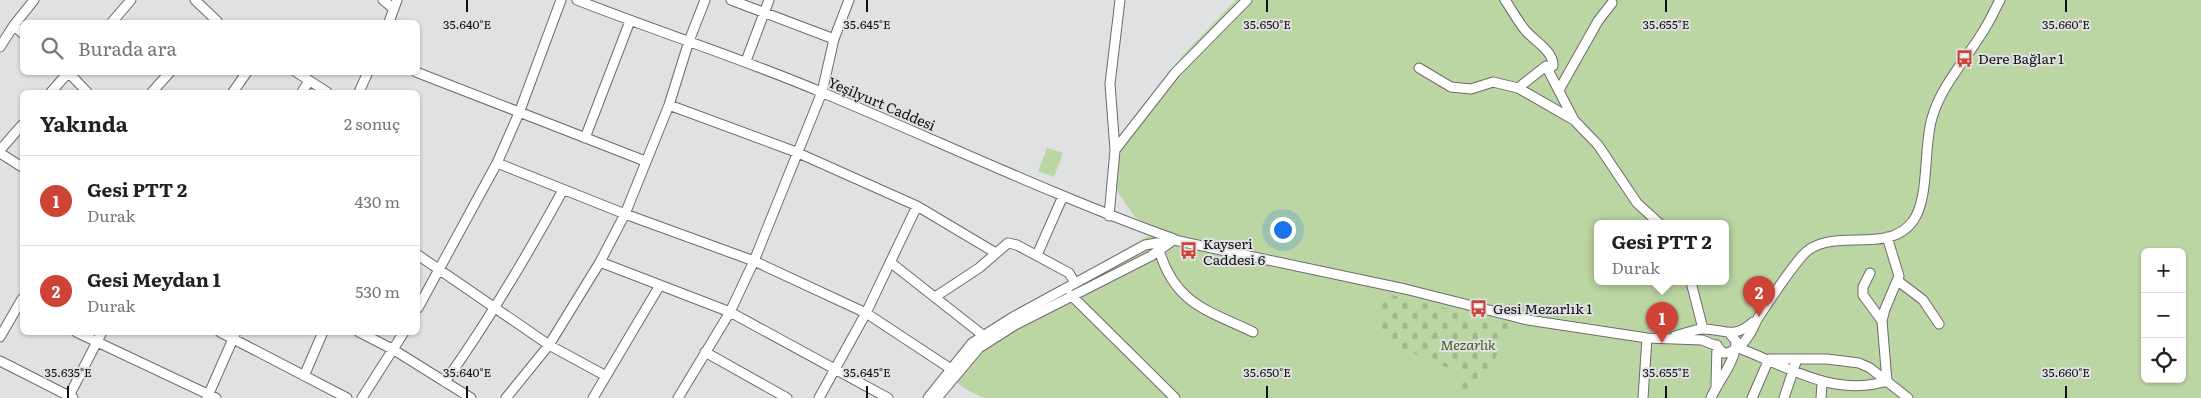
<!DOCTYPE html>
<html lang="tr">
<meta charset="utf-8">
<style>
body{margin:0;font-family:Literata,serif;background:#f6f6f6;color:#222}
.controls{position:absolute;right:15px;bottom:15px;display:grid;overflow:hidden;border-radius:8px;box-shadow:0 1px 4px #0004}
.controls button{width:45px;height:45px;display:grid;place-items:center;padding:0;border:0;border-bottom:1px solid #e0e0e0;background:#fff;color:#222;font:25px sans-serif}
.you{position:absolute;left:1282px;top:229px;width:18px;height:18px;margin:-12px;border:4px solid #fff;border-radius:50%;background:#1a73e8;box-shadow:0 0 0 8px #1a73e833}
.badge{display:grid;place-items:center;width:32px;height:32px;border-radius:50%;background:#cf4236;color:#fff;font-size:16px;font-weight:700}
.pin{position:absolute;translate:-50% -41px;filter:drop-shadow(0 1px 2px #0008)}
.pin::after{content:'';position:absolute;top:26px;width:18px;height:15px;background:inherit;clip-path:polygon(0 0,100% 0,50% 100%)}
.popup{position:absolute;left:1594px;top:220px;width:135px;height:65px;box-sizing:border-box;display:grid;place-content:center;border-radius:8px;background:#fff;filter:drop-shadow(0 1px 4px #0005);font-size:16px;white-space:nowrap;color:#767676}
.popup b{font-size:19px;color:#222}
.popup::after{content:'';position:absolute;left:50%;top:100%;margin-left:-10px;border:10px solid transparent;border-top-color:#fff}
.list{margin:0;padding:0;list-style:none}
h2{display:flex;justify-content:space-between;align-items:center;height:65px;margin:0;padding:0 20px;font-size:21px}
h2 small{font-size:16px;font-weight:400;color:#767676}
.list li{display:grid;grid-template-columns:32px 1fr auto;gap:15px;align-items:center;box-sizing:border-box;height:90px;padding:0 20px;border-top:1px solid #e0e0e0}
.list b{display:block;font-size:19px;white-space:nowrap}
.list p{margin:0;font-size:16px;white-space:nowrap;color:#767676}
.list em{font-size:16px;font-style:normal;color:#767676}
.icon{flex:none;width:28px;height:28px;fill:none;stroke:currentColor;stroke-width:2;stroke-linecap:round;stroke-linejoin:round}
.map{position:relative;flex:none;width:2201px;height:398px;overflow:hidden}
.search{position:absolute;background:#fff;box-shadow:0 1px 4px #0004;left:20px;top:20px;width:400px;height:55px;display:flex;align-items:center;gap:12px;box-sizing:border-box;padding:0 18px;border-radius:8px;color:#767676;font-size:19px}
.panel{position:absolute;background:#fff;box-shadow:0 1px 4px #0004;left:20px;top:90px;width:400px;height:245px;border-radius:8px}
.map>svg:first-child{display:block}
</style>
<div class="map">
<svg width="2201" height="398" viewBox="0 0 2201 398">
<defs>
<pattern id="cemetery-stones" width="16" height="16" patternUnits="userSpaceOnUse" patternTransform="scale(1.25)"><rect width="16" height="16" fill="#bcd6a3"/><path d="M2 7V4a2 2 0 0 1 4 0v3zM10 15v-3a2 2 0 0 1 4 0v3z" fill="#a1b78b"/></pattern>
</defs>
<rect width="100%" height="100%" fill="#e0e1e3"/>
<path fill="#bcd6a3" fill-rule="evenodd" d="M1236 0H2201V398H985L969 391 943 373 1031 303 1158 230 1135 217 1118 193 1114 179 1122 136 1181 57ZM1598 224H1726V282H1598ZM2145 252H2182V379H2145Z
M1047 148 1063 153 1054 177 1038 171Z"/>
<path fill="url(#cemetery-stones)" d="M1383 293 1512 324 1479 391 1461 389 1463 374 1378 339Z"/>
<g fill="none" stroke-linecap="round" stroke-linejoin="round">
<defs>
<path id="minor" d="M195 0 217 21
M383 0 394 9
M577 0C658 32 741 58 821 92 939 141 1054 196 1174 239
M731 0 834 39
M1505 0C1512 10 1517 20 1525 30 1533 40 1554 51 1553 66L1548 69
M112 22 131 0
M389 22 397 0
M14 25 34 0
M0 47 14 25 22 33
M746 61 769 0
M1419 68 1451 87 1471 89 1493 82 1518 88 1574 120 1598 145 1637 203 1660 224
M68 72 87 92
M296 72 327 92
M416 72 645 161
M1518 88 1546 66 1574 120
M1559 90 1598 21 1612 3
M51 92 67 74 66 72
M152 92 170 72
M233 92 247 72
M302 92 309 81
M359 92 368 72
M669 105 796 152 917 206 996 253
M585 138 630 21
M0 150 22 125
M1115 150 1110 84 1120 0
M0 153 22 167
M497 163 625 214 754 261 866 313 951 369
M1109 216 1115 150 1175 73 1247 0
M1159 250C1175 304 1207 310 1253 332
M418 255 549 345 606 376
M1037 255 1063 196
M600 262 730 312 888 398
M890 262 984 336
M1870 273 1863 287V295L1882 321
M1898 281 1923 300 1939 324
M1691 282 1703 329
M1071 295 1175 398
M935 297 979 268 1008 243 1017 245 1069 273 1075 283
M418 308 497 163 519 113 561 0
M76 332 216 398
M220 332 347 398
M359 332 394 350 471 398
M1675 336C1684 334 1694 329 1703 329 1725 329 1733 340 1753 322
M0 337 22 299
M1736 347C1785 365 1833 398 1887 381
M705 352 787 398
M0 361 73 398
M304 376 323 332
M1887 381 1882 321 1885 309 1899 276 1887 237
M445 382C489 320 527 256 563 190
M1716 385 1717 345
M68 398 102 332
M207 398 236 332
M362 398 404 332
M506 398 549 345 600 262 625 214 669 105 689 41 705 0
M593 398 660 285
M678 398 730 312 754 261 822 92 834 39 849 0
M819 398 866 313 917 206
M928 398 972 343 1013 317 1145 245 1174 240 1405 289 1528 320 1647 338 1702 340 1717 346 1723 353C1730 354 1743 345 1747 338 1752 332 1754 325 1758 318 1771 298 1786 275 1802 256 1829 224 1887 257 1913 221 1930 197 1923 148 1932 118 1941 86 1965 61 1982 33 1989 23 1994 11 2000 0
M937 398 979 348 1015 325 1151 256 1172 241
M1643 398 1647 338
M1711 398C1719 379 1736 362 1736 341L1730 334
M1752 398 1769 359H1827L1859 363 1870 368 1908 398
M1784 398 1797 359
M1821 398 1822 384"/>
</defs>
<use href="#minor" stroke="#6b6c6e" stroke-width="11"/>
<use href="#minor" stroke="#fff" stroke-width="9"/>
</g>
<path fill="none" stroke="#111112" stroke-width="2" d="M467 0V12M867 0V12M1267 0V12M1666 0V12M2066 0V12M68 386V398M467 386V398M867 386V398M1267 386V398M1666 386V398M2066 386V398"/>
<defs>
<symbol id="bus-bare" viewBox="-9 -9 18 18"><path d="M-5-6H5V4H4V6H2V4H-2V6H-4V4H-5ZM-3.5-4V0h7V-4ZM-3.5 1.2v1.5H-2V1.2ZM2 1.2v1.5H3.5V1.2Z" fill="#cf4236" stroke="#e0e1e3" stroke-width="2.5" paint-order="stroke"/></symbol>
</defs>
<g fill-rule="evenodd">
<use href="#bus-bare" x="1952" y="46" width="25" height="25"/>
<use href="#bus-bare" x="1176" y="238" width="25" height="25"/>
<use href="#bus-bare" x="1466" y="296" width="25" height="25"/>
</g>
<g text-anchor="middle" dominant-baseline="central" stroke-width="4" stroke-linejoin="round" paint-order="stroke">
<g font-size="14" fill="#111112" stroke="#e0e1e3" text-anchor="start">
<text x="1978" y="58">Dere Bağlar 1</text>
<text x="1203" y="243">Kayseri<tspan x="1203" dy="16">Caddesi 6</tspan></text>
<text x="1493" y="308">Gesi Mezarlık 1</text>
</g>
<g font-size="14" fill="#111112" stroke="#e0e1e3">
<text transform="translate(882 103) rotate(23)">Yeşilyurt Caddesi</text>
</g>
<g font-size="14" font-style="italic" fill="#415f1b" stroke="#e0e1e3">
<text x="1468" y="344">Mezarlık</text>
</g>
</g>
<g font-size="12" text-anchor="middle" fill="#111112" stroke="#e0e1e3" stroke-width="4" stroke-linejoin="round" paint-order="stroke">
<text x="467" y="29">35.640°E</text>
<text x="867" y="29">35.645°E</text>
<text x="1267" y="29">35.650°E</text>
<text x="1666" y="29">35.655°E</text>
<text x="2066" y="29">35.660°E</text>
<text x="68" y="377">35.635°E</text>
<text x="467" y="377">35.640°E</text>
<text x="867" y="377">35.645°E</text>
<text x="1267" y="377">35.650°E</text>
<text x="1666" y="377">35.655°E</text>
<text x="2066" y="377">35.660°E</text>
</g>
</svg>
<div class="controls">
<button>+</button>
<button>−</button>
<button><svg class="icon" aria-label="locate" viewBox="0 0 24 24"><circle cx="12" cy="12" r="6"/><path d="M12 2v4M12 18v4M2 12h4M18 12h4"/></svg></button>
</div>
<div class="you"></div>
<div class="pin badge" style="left:1662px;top:343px">1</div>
<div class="popup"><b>Gesi PTT 2</b>Durak</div>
<div class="pin badge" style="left:1759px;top:317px">2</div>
<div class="search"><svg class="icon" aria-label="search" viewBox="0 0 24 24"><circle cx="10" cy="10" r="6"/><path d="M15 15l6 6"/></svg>Burada ara</div>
<section class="panel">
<h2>Yakında<small>2 sonuç</small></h2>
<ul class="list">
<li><span class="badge">1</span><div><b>Gesi PTT 2</b><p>Durak</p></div><em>430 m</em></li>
<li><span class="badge">2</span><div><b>Gesi Meydan 1</b><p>Durak</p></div><em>530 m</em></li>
</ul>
</section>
</div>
